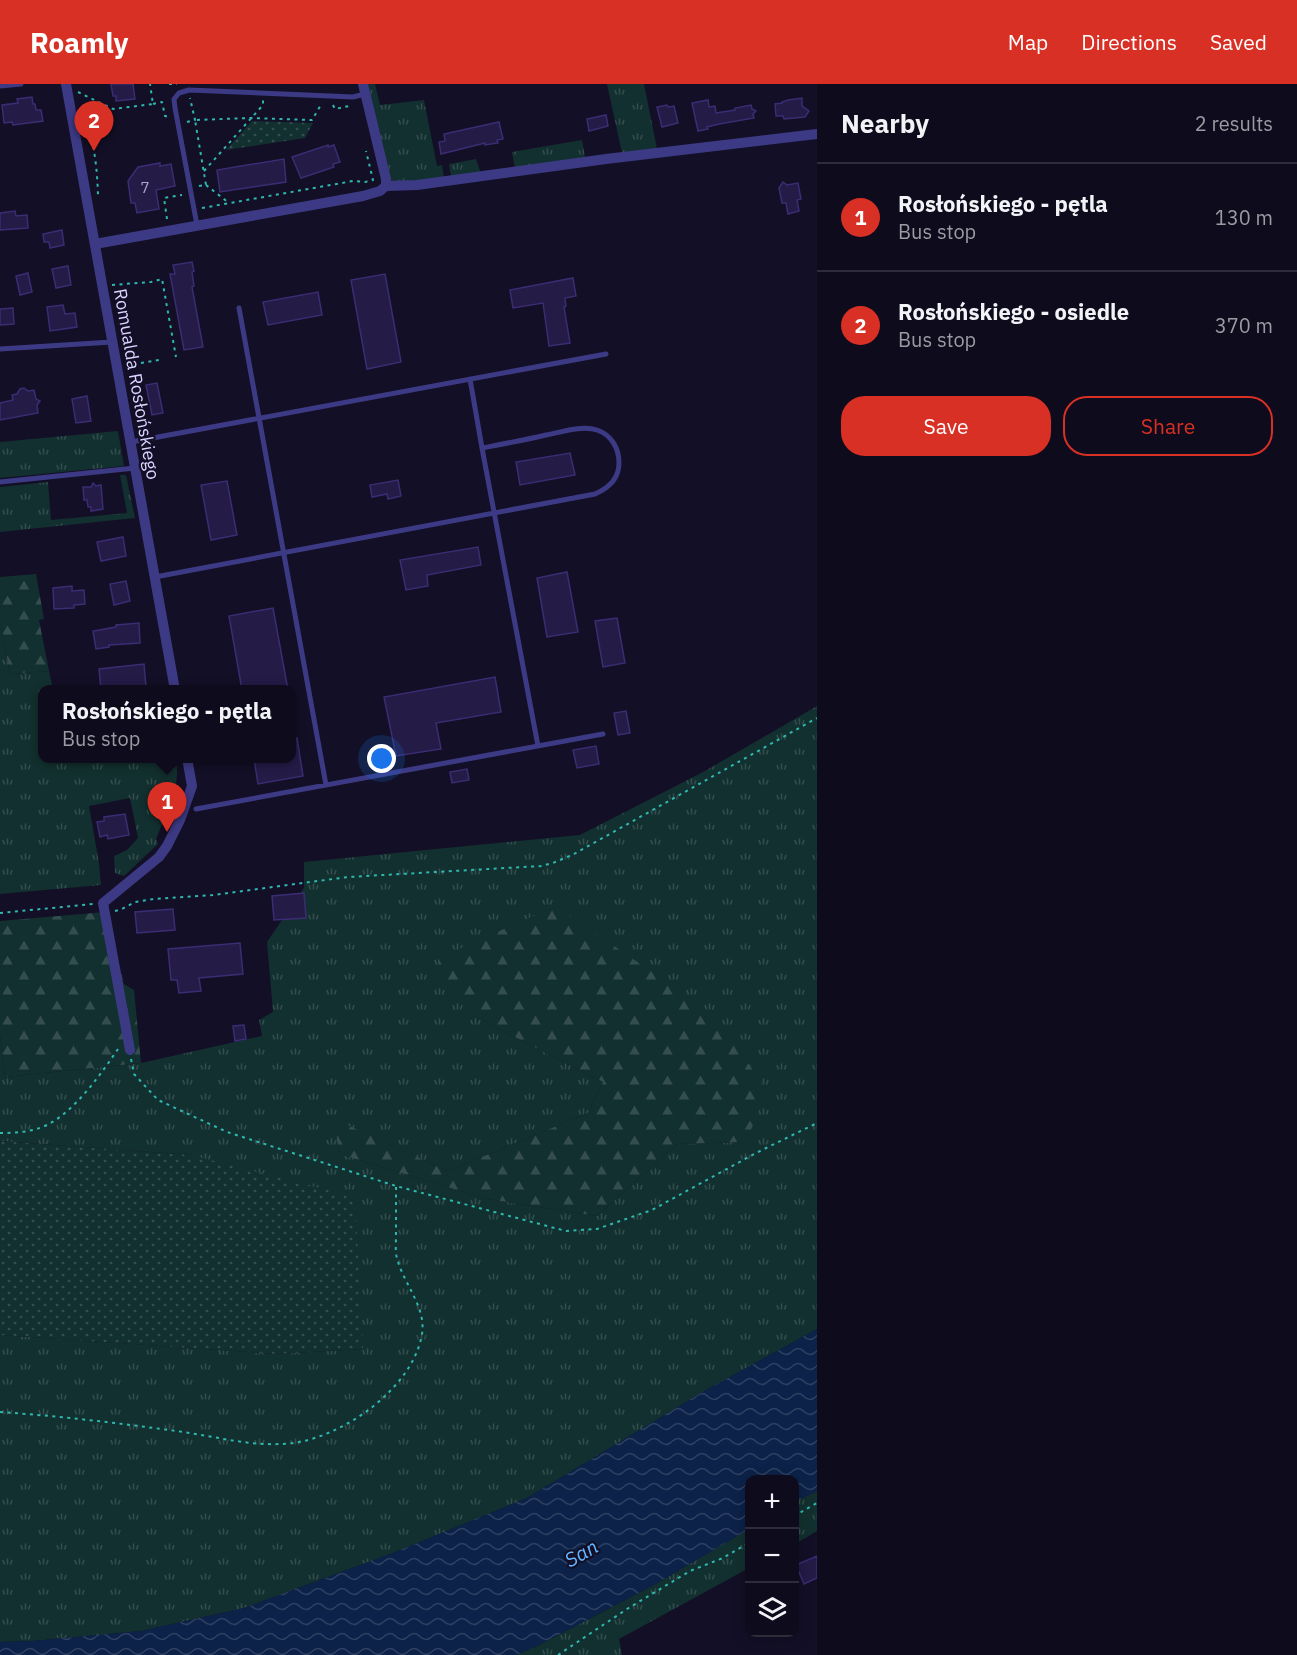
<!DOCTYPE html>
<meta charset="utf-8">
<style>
body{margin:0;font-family:"IBM Plex Sans",sans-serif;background:#1c1929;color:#f1f3f6}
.controls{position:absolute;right:18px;bottom:18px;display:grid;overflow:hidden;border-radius:12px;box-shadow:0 3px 15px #0003}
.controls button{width:54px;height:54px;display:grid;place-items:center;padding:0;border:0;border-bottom:2px solid #2e2b3b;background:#0e0b1c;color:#f1f3f6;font:30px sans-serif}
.you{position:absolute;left:382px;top:675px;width:21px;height:21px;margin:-15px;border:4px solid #fff;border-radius:50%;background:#1a73e8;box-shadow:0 0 0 9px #1a73e833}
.badge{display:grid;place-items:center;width:39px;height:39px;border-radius:50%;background:#d93025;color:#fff;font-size:20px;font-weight:700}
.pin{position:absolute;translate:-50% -50px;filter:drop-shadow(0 2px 3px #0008)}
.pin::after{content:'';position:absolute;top:32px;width:21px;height:18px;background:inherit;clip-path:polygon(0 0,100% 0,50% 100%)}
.popup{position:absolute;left:38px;top:601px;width:258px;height:78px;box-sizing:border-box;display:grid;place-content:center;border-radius:12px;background:#0e0b1c;filter:drop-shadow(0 2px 4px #0005);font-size:20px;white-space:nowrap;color:#9b9ba3}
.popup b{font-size:22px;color:#f1f3f6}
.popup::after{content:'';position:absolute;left:50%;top:100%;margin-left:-12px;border:12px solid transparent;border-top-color:#0e0b1c}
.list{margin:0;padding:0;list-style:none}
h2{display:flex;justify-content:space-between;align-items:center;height:78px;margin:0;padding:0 24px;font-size:26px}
h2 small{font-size:20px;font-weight:400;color:#9b9ba3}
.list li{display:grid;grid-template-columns:39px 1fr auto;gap:18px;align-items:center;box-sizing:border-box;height:108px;padding:0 24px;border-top:2px solid #2e2b3b}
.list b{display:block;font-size:22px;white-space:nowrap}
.list p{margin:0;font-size:20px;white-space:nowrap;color:#9b9ba3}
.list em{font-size:20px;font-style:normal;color:#9b9ba3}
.actions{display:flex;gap:12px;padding:18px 24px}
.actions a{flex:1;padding:14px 0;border:2px solid #d93025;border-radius:24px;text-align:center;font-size:21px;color:#d93025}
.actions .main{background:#d93025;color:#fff}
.icon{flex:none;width:33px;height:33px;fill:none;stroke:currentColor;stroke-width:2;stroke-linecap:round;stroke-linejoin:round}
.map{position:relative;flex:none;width:817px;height:1571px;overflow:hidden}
header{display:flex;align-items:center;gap:36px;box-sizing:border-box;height:84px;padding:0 30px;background:#d93025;color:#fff}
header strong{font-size:28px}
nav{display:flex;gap:33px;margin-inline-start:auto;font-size:21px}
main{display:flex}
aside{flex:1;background:#0e0b1c}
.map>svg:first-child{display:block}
</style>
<header>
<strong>Roamly</strong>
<nav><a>Map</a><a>Directions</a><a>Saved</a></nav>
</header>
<main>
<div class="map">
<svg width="817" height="1571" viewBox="0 0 817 1571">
<defs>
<pattern id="grass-tufts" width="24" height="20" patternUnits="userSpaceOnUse" patternTransform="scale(1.5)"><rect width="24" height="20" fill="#12302f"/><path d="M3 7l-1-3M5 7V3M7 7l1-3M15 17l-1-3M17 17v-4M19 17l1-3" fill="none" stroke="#344d4e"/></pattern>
<pattern id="forest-firs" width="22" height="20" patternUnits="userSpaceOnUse" patternTransform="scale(1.5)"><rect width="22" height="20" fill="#12302f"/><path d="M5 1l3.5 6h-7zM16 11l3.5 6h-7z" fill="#344d4e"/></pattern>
<pattern id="park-dots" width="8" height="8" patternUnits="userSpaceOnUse" patternTransform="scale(1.5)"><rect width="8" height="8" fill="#12302f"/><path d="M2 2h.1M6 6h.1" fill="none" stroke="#344d4e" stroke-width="1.8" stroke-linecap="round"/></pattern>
<pattern id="water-waves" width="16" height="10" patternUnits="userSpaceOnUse" patternTransform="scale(1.5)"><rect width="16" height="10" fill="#0c2248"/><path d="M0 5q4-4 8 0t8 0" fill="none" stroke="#2f4163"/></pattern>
</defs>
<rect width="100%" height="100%" fill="#130f26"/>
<path fill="url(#grass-tufts)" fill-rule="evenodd" d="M368 0H375L380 21 424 16 437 82 442 81 444 93 399 98 391 97Z
M607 0H644L657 65 622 69Z
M582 56 585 73 515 84 512 68Z
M476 75 480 87 479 90 451 92 449 80Z
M118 347 124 382 0 394V358Z
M120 391H126L135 434 0 448V403L48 398 51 436 127 429Z
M0 537 10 590 49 587 53 605 42 606V674L176 675C181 705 167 728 156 755L158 760 124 792 115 789 114 772 127 766 138 754 130 714 89 722 99 779 101 801 0 810Z
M817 622V1245L706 1306 527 1414 393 1469 244 1524 141 1547 31 1557 0 1558V1251L276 1270 363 1265 191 1071 0 1057V951L5 993 141 979 262 952 259 936 273 928 267 858 304 804V778L580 751 705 687ZM476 933 746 1058 677 1060 597 1132 487 1115 339 1070 335 1036 448 1087 588 1029 603 998Z
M817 1407V1447L795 1460 794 1418Z
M749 1445V1484L619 1555 622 1571H516L535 1563 654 1501Z"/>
<path fill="url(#forest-firs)" d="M36 490 44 535 39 536 49 587 10 590 0 537V493Z
M556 822 716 932 767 1007 746 1058 677 1060 597 1132 487 1115 339 1070 334 1035 448 1087 588 1029 603 998 476 933 439 896 438 874Z
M105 828 124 900 134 906 141 979 5 993 0 951V837Z"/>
<path fill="url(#park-dots)" d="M252 37 313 39 305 54 226 66Z
M0 1057 191 1071 355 1113 363 1265 276 1270 0 1251Z"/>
<path fill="url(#water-waves)" d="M817 1245V1407L795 1418 794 1396H750L749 1445 654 1501 535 1563 516 1571H0V1558L31 1557 141 1547 244 1524 393 1469 527 1414 706 1306Z"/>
<path fill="#241b47" stroke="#3b2d73" stroke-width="1.5" d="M111 0H133L135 15 116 17V12H113Z
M32 13 33 20H35L36 26H41L43 37 13 41 12 38 4 39 2 21 18 19 17 15Z
M802 14V22L809 27 805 33 784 35 783 32H776L775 20 782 19V18L788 16Z
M708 16 709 23 715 22 716 29 735 26V24L751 21 752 25 756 27 753 30 754 34 719 40 707 43 708 45 698 47 692 19Z
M667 21 668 23 674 22 678 39 662 43 657 23Z
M606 31 608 42 589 47 587 35Z
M499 38 503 55 497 56 498 59 485 61V59L441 70 439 58 445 57 444 50Z
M328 61V63L334 61 340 78 333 80 334 83 301 94 292 73Z
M284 75 286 98 220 108 217 86Z
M160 79V82L171 80 175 102 156 106 159 125 137 129 135 119H131L128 97 138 83Z
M783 98 787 101 798 99 801 115 797 116 799 127 788 130 786 119H782L779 104Z
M15 127 16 132 27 131 28 144 0 146V129Z
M62 146 64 161 50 164 49 158H44L43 150Z
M192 178 194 187 192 188 194 202 192 203 203 263 184 266 170 190H175L173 181Z
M68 182 71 201 56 204 52 185Z
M28 189 32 208 20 211 16 192Z
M385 190 401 278 367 285 351 196Z
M573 194 576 212 565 214 566 222 564 223 570 259 549 262 543 219 513 224 510 206Z
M318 208 322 231 268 241 263 218Z
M63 221 65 230 75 229 77 243 50 247 47 223Z
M13 224 14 240 0 241V225Z
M157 299 163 329 152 331 146 301Z
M24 304 28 307 34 306 36 315 40 317 37 321 38 329 0 336V319L13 316 12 311 17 310 20 305Z
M87 312 91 337 76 339 72 315Z
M570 369 575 391 520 401 516 378Z
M398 396 401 412 388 415 387 410 372 413 370 401Z
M227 397 237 451 211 456 201 401Z
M93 399 96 402 101 401 103 425 91 427V423H88L87 416H84L83 403H91Z
M123 453 126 472 101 477 97 458Z
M478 463 481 481 427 491 428 502 406 506 400 476Z
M567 488 578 548 547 553 537 494Z
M126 497 130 517 114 521 110 500Z
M72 502V507L84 506 85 520 74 521V524L54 525 53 504Z
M273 524 288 606H242L229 532Z
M617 534 625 579 603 583 595 537Z
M139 539 140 559 109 561V563L96 565 93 547 116 543V541Z
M144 580 146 603 101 606 99 585Z
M495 593 501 628 436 639 441 665 396 672 384 613Z
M626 627 630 649 618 651 614 629Z
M297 654 303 692 258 700 254 675H291V655Z
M596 662 599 680 577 684 573 666Z
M467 685 469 696 452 699 450 688Z
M125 730 129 751 108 755 107 751 100 753 97 738 104 737V733Z
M304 809 306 834 274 836 272 812Z
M173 825 175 846 137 849 135 828Z
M240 859 243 890 199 894 201 907 179 909 177 896H171L168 865Z
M244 941 246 955 235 957 233 942Z
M817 1472V1494L804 1500 796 1481Z"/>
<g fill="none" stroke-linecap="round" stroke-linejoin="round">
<path stroke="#2fb8b0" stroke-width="2" stroke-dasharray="3 4.5" stroke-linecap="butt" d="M169 0H177
M78 8 113 25 153 20 150 0
M153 20 162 18 165 32 169 33
M333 21 335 25 349 22
M84 34C95 58 97 85 98 111
M187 38 195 36 190 14
M204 87 263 21V16
M206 101 229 119
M199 102 206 101 195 36 251 34 312 36 322 19
M202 124 353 97 365 98 373 96 366 67
M167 135 164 114 182 111
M112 201 151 198 162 195 176 273
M127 276 135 280 159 276
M115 827 122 825 135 818 154 815 213 811 348 793 541 782 553 779 574 770 817 634
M0 829 93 820
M131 975 134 990 158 1016 227 1048 396 1102 566 1147 597 1145 652 1126 756 1069 817 1039
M0 1049C16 1049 32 1048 47 1041 75 1027 101 990 118 965
M0 1328C59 1332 118 1339 176 1347 216 1352 253 1364 293 1359 344 1352 409 1306 421 1255 429 1225 404 1202 397 1174 395 1168 396 1159 396 1152 396 1135 396 1118 396 1102
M794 1432 817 1419
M558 1571 627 1525 690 1487 723 1474 750 1458"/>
<path stroke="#3d3a85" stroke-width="5" d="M0 2 21 0
M197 141 175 24 174 15 179 9 189 6 353 13 365 10
M239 224 326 701
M0 265 112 258
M470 295 482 364 538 662
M131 358 606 270
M0 398 135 384
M155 493 595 410C609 404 619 395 619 379 619 365 612 351 597 346 582 341 562 348 546 351 525 356 503 360 482 364
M196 725 603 650"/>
<path stroke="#3d3a85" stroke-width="10" d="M66 0 175 606
M363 0 386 95V102
M95 160 363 112 380 107 386 102 417 101 606 75 817 50
M130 966 103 819 159 773 167 762 180 736 192 702 187 674"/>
</g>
<g text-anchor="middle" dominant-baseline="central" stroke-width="4.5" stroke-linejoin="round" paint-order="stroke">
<g font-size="15" fill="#aca6d1">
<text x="145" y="103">7</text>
</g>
<g font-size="18" fill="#d9d4ff" stroke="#130f26">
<text transform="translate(137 300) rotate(80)">Romualda Rosłońskiego</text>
</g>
<g font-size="20" font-style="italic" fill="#62b6ff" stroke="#130f26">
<text transform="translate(581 1469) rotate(-30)">San</text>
</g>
</g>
</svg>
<div class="controls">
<button>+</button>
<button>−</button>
<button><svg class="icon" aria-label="layers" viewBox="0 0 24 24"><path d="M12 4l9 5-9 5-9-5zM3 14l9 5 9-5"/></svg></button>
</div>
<div class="you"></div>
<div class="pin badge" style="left:167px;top:748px">1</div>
<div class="popup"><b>Rosłońskiego - pętla</b>Bus stop</div>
<div class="pin badge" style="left:94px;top:67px">2</div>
</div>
<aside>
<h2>Nearby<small>2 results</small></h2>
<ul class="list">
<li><span class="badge">1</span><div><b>Rosłońskiego - pętla</b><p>Bus stop</p></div><em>130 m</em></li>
<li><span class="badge">2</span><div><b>Rosłońskiego - osiedle</b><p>Bus stop</p></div><em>370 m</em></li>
</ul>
<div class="actions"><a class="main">Save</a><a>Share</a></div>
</aside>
</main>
